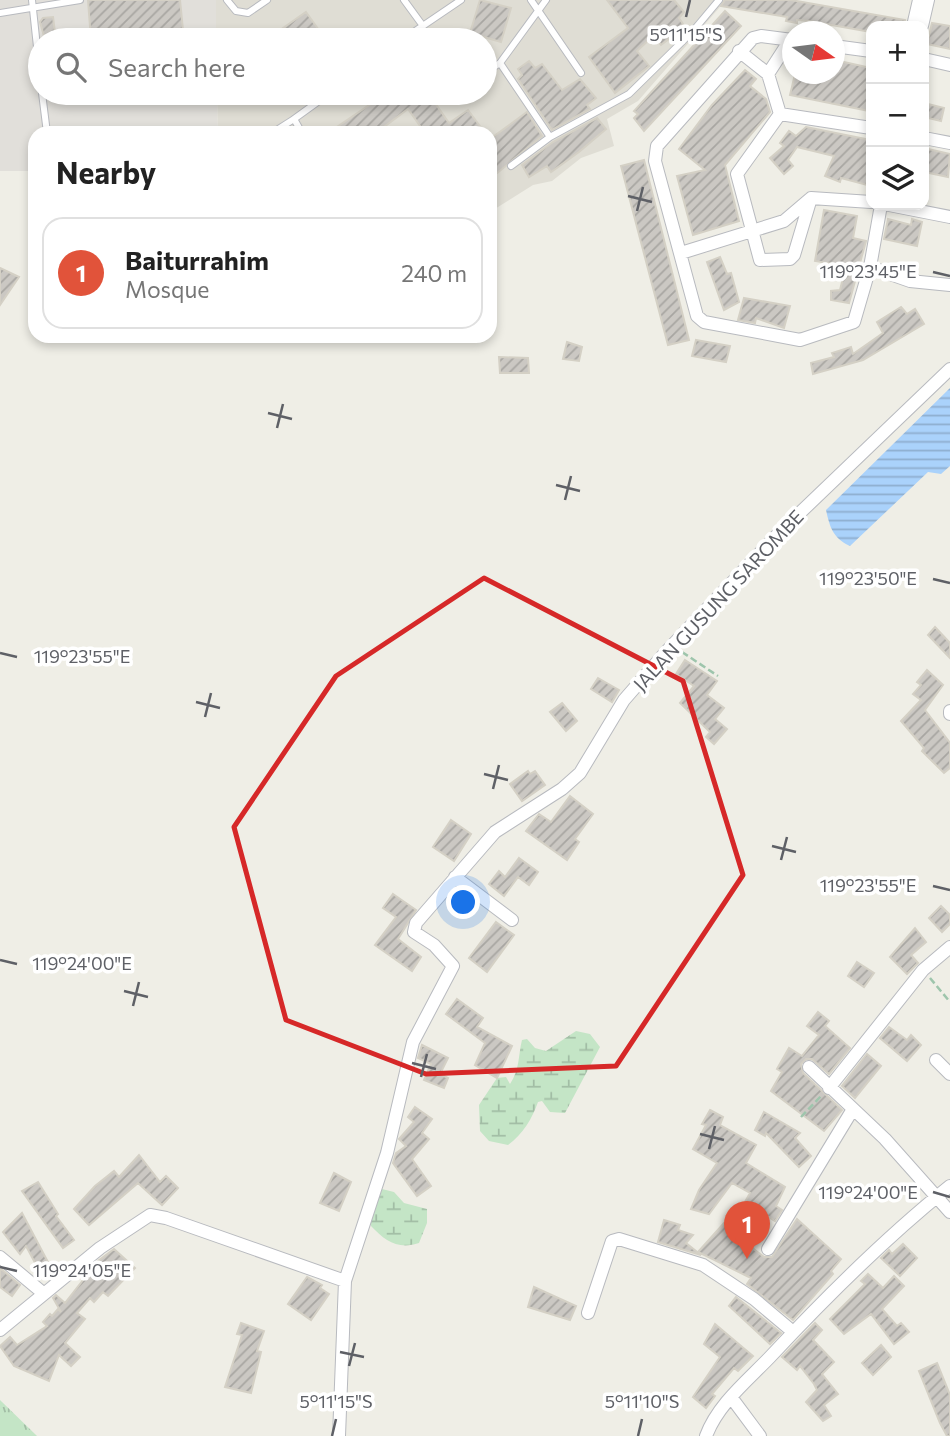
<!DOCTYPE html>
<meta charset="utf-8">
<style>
body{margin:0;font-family:Commissioner,sans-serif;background:#f2f2f2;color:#222}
.controls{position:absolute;right:21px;top:21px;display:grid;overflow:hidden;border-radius:14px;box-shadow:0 4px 10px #0003}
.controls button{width:63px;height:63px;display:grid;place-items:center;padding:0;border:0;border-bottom:2px solid #e0e0e0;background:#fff;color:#222;font:35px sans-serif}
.compass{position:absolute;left:782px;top:21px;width:63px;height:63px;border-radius:50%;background:#fff;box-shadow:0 4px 10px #0003;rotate:104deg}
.you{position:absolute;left:464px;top:903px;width:24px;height:24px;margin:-18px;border:5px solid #fff;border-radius:50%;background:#1a73e8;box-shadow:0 0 0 10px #1a73e833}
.badge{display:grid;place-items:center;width:46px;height:46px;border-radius:50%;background:#e1533a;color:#fff;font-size:23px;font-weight:700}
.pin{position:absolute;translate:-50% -58px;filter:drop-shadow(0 2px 4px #0008)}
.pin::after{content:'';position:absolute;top:37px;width:24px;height:21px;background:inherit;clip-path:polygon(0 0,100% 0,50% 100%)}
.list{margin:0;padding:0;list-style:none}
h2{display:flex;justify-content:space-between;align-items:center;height:91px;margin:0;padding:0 28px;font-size:30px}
h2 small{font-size:23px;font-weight:400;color:#767676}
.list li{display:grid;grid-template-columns:46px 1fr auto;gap:21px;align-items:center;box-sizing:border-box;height:112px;margin:0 14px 14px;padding:0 14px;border:2px solid #e0e0e0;border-radius:21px}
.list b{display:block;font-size:26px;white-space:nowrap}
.list p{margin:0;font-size:23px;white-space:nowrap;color:#767676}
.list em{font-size:23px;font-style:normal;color:#767676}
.icon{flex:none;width:38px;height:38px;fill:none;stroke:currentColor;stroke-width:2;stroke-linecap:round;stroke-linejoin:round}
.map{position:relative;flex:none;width:950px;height:1436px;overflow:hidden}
.search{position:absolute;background:#fff;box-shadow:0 4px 10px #0003;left:28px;top:28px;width:469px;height:77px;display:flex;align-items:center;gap:18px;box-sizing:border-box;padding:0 24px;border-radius:38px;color:#767676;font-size:26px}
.panel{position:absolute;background:#fff;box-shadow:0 4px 10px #0003;left:28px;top:126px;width:469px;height:217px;border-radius:21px}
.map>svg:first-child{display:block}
</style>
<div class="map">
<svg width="950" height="1436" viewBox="0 0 950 1436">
<defs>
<pattern id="grass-tufts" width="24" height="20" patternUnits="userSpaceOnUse" patternTransform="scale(1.75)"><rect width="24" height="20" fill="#c4e5c6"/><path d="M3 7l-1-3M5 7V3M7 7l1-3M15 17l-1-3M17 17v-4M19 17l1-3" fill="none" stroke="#a2bda5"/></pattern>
<pattern id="wetland-marsh" width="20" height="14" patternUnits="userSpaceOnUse" patternTransform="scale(1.75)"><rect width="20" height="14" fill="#c4e5c6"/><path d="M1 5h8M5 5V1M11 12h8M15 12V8" fill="none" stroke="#a2bda5"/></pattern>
<pattern id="water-rules" width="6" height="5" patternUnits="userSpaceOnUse" patternTransform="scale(1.75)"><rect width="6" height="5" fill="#aad2fb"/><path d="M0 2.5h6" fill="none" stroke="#8eaecf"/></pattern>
<pattern id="building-hatch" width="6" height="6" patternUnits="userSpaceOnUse" patternTransform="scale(1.75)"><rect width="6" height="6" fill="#cbc8c3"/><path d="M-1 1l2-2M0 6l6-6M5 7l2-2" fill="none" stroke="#a8a6a2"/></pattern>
</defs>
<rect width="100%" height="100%" fill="#efeee6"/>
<path fill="#e1dfda" d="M0 0H216V40H40V93H217L218 133H35V171H0Z"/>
<path fill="#dfddd4" d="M216 0H726L638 101 607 119 614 146 581 158 552 181 533 185 490 212V133H218L217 93H485V40H216Z"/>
<path fill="url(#grass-tufts)" d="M0 1400 37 1436H0Z"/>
<path fill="url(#wetland-marsh)" d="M576 1031 590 1034 600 1047 565 1113 550 1112 542 1101 538 1102C532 1119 523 1134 508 1145L489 1141 480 1131 479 1105 497 1078 506 1077 510 1084C520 1069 518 1056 522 1040L527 1039 535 1048 546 1051Z
M382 1189 394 1192 404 1203 427 1209V1223L419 1243C398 1250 385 1241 371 1226L370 1217Z"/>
<path fill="url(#water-rules)" d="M950 388V466L941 474 928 472 850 546C833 538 830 528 826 510Z"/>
<path fill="url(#building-hatch)" stroke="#d4d0c5" stroke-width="2" d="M88 0H180L184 40H91Z
M480 0 511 8 501 42 470 33Z
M607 0H674L684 12 679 18 685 27 661 45 653 36 637 51 649 66 615 93 589 57 628 28Z
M725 0H791L905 20 904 26H871V32L809 21 797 20V23L786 21 787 17 721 6Z
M725 11 741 26 644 131 634 118 638 114 634 111Z
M306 12 326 40H266Z
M53 17 56 40H45L40 22 43 18Z
M932 23 950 26V49L927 44Z
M835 60 871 68 869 111 790 95 795 74H835Z
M529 61 535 68 542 64 562 90 580 79 596 98 587 105 590 109 552 130 518 79 522 75 518 69Z
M745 70 756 79 750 86 766 99 770 112 725 165 739 221 693 235 677 176 705 170 679 149 712 105Z
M387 93H428L449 123 468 110 485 133H425L408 109 376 133H328Z
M924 103 944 108 941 121 924 117Z
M527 112 542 136 490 179V139Z
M597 118 606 129 579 152 551 172 547 166 529 177 522 165 553 142Z
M806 127 871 140V186L841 178 840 182 825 176 834 156 797 147 788 160 793 166 784 174 770 158 784 146 780 143 789 131 796 136Z
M924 148 950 154 948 177 924 172Z
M644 160 689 340 668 345 621 166Z
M824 210 857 216 853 238 866 241 849 303 831 300V291L840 290 846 266 815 261Z
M888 219 911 225 912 219 922 222 917 246 884 239Z
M720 257 727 274 731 273 739 302 724 310 707 262Z
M0 268 19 277 0 305Z
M744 298 790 306 784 328 756 318 755 323 738 320Z
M901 307 907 314 915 309 924 324 863 360 813 374 811 363 834 357 832 353 851 347 853 354 883 333 877 322Z
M696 340 730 346 726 362 692 356Z
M567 342 582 347 579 361 563 359Z
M499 357 528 358 529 373H500Z
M935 627 950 643V658L928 635Z
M685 660 717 681 707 695 724 708 715 719 727 729 714 744 706 737 710 732 680 703 694 686 676 674Z
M927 670 943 685 925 710 950 743V768L944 773 922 751 924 748 901 721 921 700 913 694 921 685 917 682Z
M598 678 619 690 612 702 591 689Z
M562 703 577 721 566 731 550 712Z
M528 771 530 774 535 771 545 785 522 801 510 784Z
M570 796 593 814 575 839 579 842 567 860 526 831 539 814 551 822Z
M451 820 471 834 454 861 433 847Z
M519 858 538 872 529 885 518 877 504 896 489 884 499 871 505 877Z
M393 894 416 910 398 939 421 957 412 971 375 945 396 917 383 908Z
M941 906 950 915V924L942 932 929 918Z
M496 922 514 935 487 972 469 958Z
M915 928 926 942 911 955 918 963 907 974 890 957Z
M857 962 874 973 864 987 848 976Z
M457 999 483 1018 477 1027 512 1046 497 1078 475 1065 485 1043 446 1014Z
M818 1012 829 1021 825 1026 850 1048 829 1074 812 1059H806L801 1064 803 1073 842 1110 824 1131 771 1091 782 1072 777 1069 789 1048 802 1056 819 1035 807 1026Z
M889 1027 907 1040 911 1035 921 1045 907 1061 880 1038Z
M422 1045 448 1058 440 1074 448 1078 444 1088 424 1080 431 1064 418 1058Z
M867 1054 881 1066 855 1098 842 1086Z
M415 1107 432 1119 422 1133 429 1139 412 1159 431 1186 417 1196 393 1163 396 1153 406 1146 399 1139 414 1122 408 1117Z
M710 1110 723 1117 720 1125 756 1145 746 1163 785 1187 776 1206 782 1210 775 1221 764 1214 746 1243 764 1257H772L797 1219 841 1259 831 1271 833 1274 793 1320 747 1284 751 1278 698 1252 724 1223 731 1227 750 1193 732 1183 709 1214 691 1209 699 1190 717 1163 693 1149 706 1125 702 1124Z
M764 1112 800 1133 795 1138 811 1156 799 1167 766 1133 765 1136 755 1130Z
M139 1155 160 1182 166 1176 178 1188 162 1205 138 1183 89 1225 74 1209 95 1186 114 1171 119 1177Z
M334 1173 351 1182 339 1211 320 1203Z
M38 1182 58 1214 56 1216 74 1240 63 1248 22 1191Z
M22 1213 50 1266 40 1272 26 1246 20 1254 3 1232Z
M664 1220 680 1225 678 1230 693 1235 686 1243 701 1255 658 1242Z
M903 1244 917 1258 900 1276 881 1258 889 1250 892 1254Z
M114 1249 135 1268 108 1296 103 1292 94 1302 90 1298 77 1313 85 1319 65 1343 80 1357 71 1366 59 1355 49 1381 14 1366 0 1346 10 1337 17 1345 47 1326 43 1322 50 1314 52 1316 58 1309 61 1312 53 1298 56 1295 65 1303 98 1261Z
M0 1268 20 1285 12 1296 0 1287Z
M868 1274 883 1288 894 1276 904 1286 882 1309 897 1326 901 1323 909 1332 894 1344 871 1314 844 1334 830 1319 865 1284 861 1281Z
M307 1277 322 1285 320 1288 329 1294 311 1320 288 1304Z
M534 1287 576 1306 570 1320 528 1307Z
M736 1297 781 1333 770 1344 729 1306Z
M241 1323 264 1331 257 1351 261 1352 251 1393 225 1387 242 1335 237 1334Z
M815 1323 822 1330 813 1340 834 1362 822 1374 838 1394 824 1405 831 1416 823 1421 806 1402 817 1390 814 1384 800 1366 797 1370 782 1357Z
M715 1324 753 1356 738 1371 734 1368 712 1394 715 1396 706 1408 693 1397 720 1357 704 1344Z
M881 1345 891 1357 873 1375 862 1363Z
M937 1363 950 1395V1436H947L940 1423 919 1371Z"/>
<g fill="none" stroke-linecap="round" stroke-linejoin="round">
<defs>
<path id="lane" d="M32 0 40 75
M227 0 236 11 248 13 267 0
M404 0 423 26
M531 0 581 73
M0 13 80 0
M402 40 461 0
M500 63 550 137
M485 73 500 63 546 0
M42 93 47 133
M440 93 444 96 454 93
M272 133 294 119
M302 133 294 119 330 93
M511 166 550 137 629 94 693 31 719 0"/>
<path id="street" d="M913 26 919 0
M922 26 928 0
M792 40 761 36 753 38 657 146 655 161 697 316 704 322 800 340 854 322 870 267 881 205
M834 46 871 51
M739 51 768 74
M924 59 950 65
M780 114 737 174 760 260 790 259 794 255 811 198
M780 114 871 128
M780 114 768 74 790 40
M924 138 950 143
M889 205 950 217
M681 253 784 221 811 198 871 202
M870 267 910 281 950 285
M950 711V714
M455 877 512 920
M936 1060 950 1074
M809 1067 885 1139 950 1212
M829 1088 923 970 950 947
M768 1249 853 1109
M0 1257 43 1293
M588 1313 612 1241 619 1239 703 1265 754 1299 792 1331
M0 1330 100 1248 150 1215 166 1218 345 1281
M731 1397 760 1436
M339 1436 345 1281 387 1153 413 1042 453 966 434 945 414 932 416 923 495 832 562 789 580 773 624 700 665 653 781 531 950 369
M706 1436C718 1404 747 1381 770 1357 827 1296 885 1238 950 1186"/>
</defs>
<use href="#lane" stroke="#b8babf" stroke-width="8"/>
<use href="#street" stroke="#b8babf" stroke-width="14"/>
<path stroke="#9ec5ac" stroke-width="2.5" stroke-dasharray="7 3.5" stroke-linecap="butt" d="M682 652 718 676
M930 978 950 1002
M801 1117 822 1095"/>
<use href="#lane" stroke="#fff" stroke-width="6"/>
<use href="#street" stroke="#fff" stroke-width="12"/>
</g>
<path fill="none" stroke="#d62828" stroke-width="5" stroke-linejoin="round" d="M484 578 683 681 743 875 616 1066 426 1074 286 1020 234 827 336 676Z"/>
<path fill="none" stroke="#5e6066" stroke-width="2.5" d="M686 17 690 0M628 196 652 202M637 211 643 187M933 272 950 276M268 413 292 419M277 428 283 404M556 485 580 491M565 500 571 476M933 579 950 583M0 653 17 657M196 702 220 708M205 717 211 693M484 774 508 780M493 789 499 765M772 846 796 852M781 860 787 837M933 886 950 890M0 960 17 964M124 991 148 997M133 1006 139 982M412 1063 436 1069M421 1077 427 1054M700 1134 724 1140M709 1149 715 1126M933 1192 950 1197M0 1267 17 1271M340 1352 364 1357M349 1366 355 1343M332 1436 336 1419M638 1436 642 1419"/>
<g text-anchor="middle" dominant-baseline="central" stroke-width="7" stroke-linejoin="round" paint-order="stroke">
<g font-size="19" fill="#5e6066" stroke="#fff">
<text transform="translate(718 600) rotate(-47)">JALAN GUSUNG SAROMBE</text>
</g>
</g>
<g font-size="18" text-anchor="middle" fill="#5e6066" stroke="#fff" stroke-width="7" stroke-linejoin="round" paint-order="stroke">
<text x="686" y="41">5°11'15"S</text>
<text x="868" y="278">119°23'45"E</text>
<text x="868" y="585">119°23'50"E</text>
<text x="82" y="663">119°23'55"E</text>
<text x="868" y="892">119°23'55"E</text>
<text x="82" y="970">119°24'00"E</text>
<text x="868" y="1199">119°24'00"E</text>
<text x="82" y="1277">119°24'05"E</text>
<text x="336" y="1408">5°11'15"S</text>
<text x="642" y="1408">5°11'10"S</text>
</g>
</svg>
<div class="controls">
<button>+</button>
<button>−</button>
<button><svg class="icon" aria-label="layers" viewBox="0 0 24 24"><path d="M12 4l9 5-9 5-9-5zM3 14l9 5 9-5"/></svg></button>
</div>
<svg class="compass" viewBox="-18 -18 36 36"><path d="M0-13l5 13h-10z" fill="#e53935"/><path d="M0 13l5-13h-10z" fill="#767676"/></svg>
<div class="you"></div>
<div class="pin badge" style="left:747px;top:1259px">1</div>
<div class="search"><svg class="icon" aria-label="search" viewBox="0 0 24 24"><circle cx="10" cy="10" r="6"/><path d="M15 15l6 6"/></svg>Search here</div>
<section class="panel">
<h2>Nearby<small></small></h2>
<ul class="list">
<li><span class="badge">1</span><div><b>Baiturrahim</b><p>Mosque</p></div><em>240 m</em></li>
</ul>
</section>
</div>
